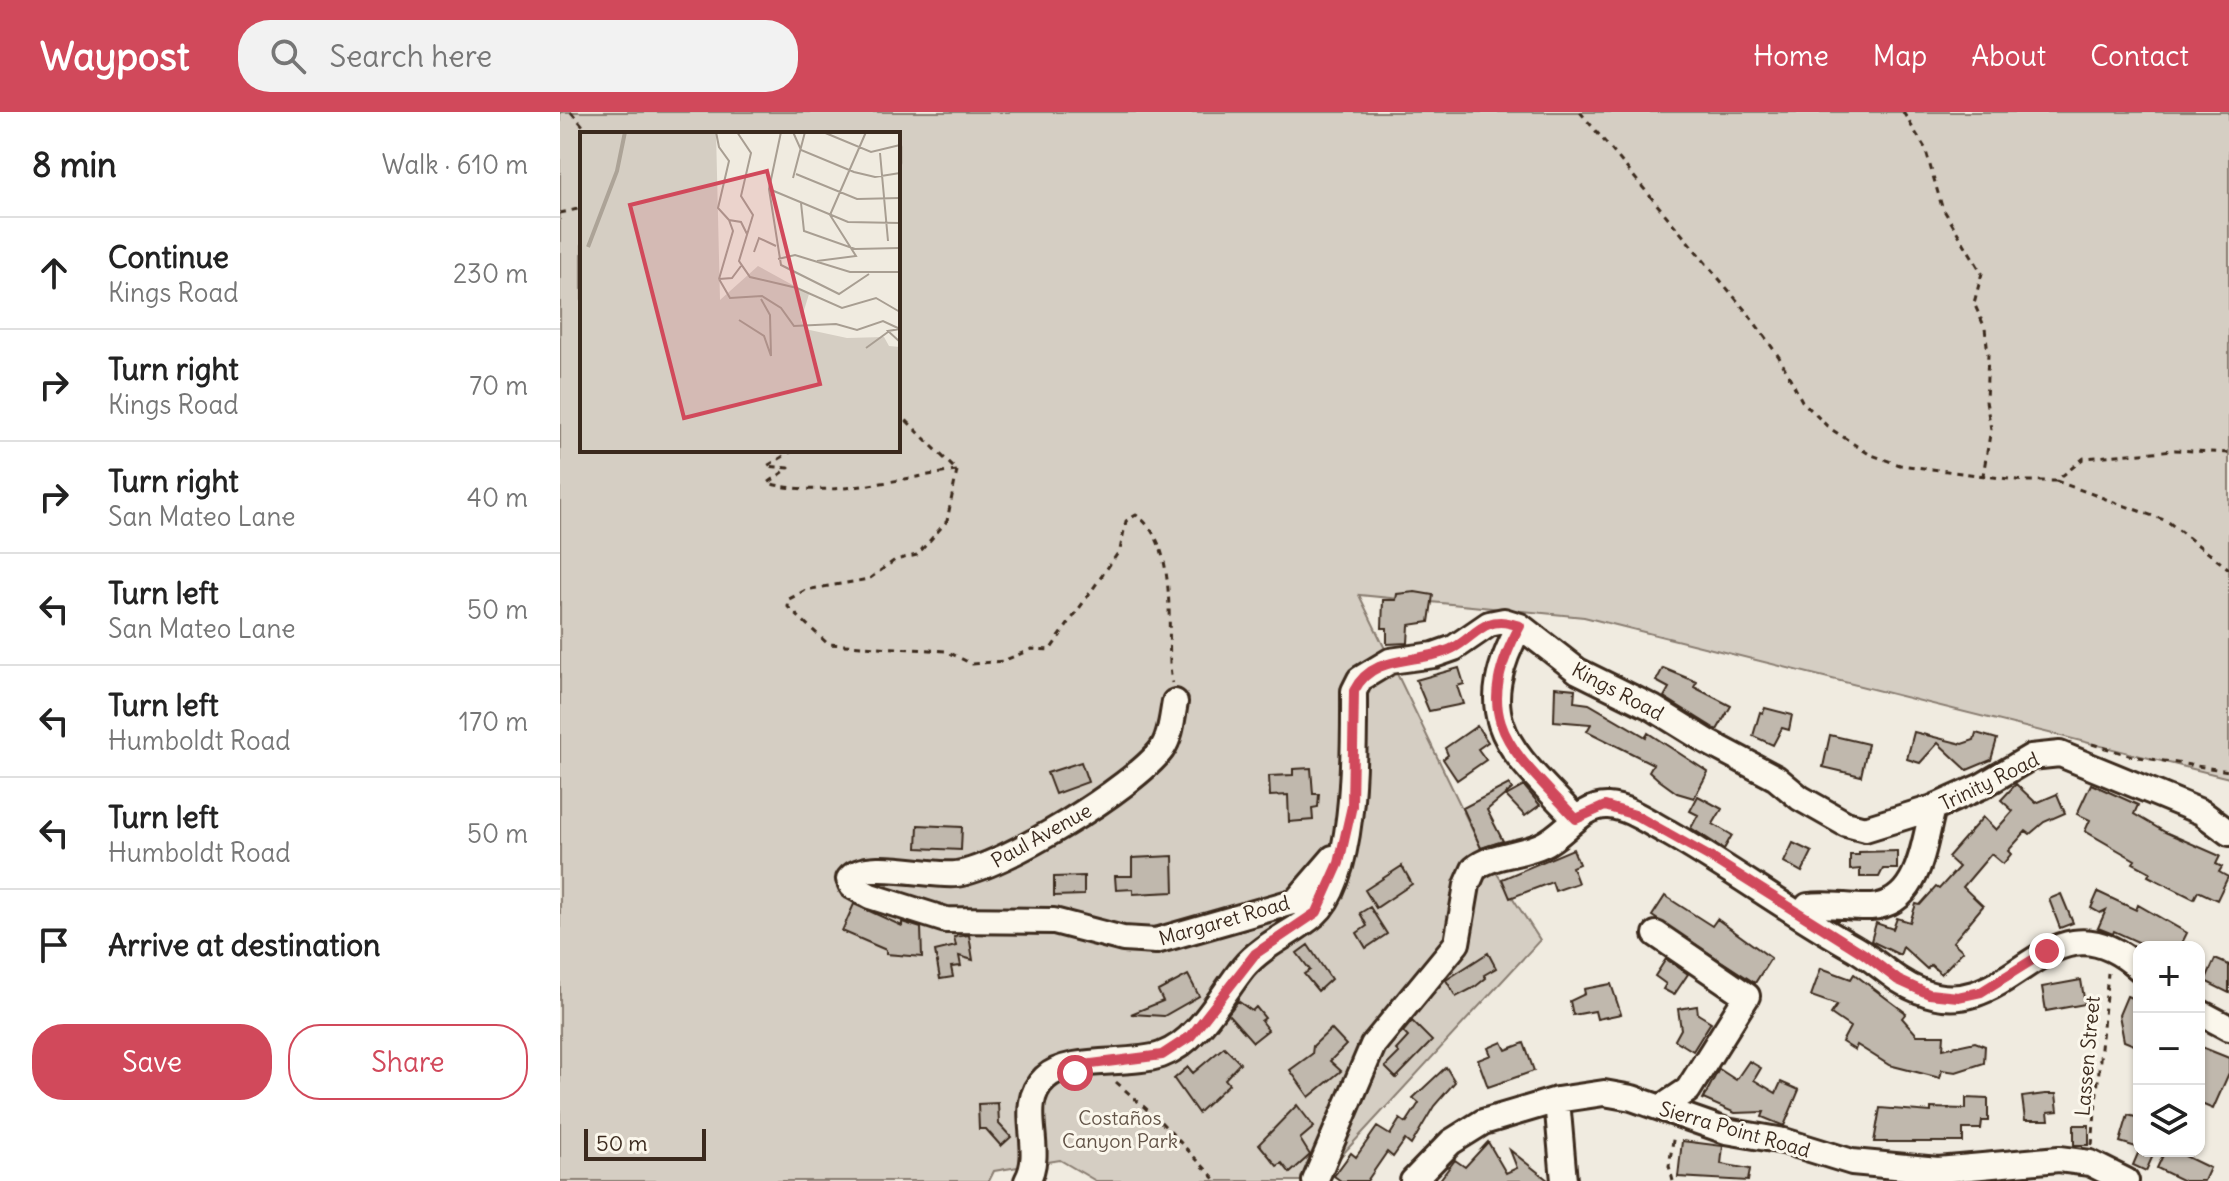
<!DOCTYPE html>
<meta charset="utf-8">
<style>
body{margin:0;font-family:Delius,sans-serif;background:#f2f2f2;color:#222}
.controls{position:absolute;right:24px;bottom:24px;display:grid;overflow:hidden;border-radius:16px;box-shadow:0 2px 6px #0004}
.controls button{width:72px;height:72px;display:grid;place-items:center;padding:0;border:0;border-bottom:2px solid #e0e0e0;background:#fff;color:#222;font:40px sans-serif}
.scale{position:absolute;left:24px;bottom:20px;width:122px;box-sizing:border-box;padding-left:8px;border:4px solid #3b2a1e;border-top:0;font-size:22px;line-height:28px;white-space:nowrap;color:#3b2a1e;-webkit-text-stroke:6px #fbf7ec;paint-order:stroke}
.stop{position:absolute;width:24px;height:24px;margin:-18px;border:6px solid #d1495b;border-radius:50%;background:#fff}
.stop.end{background:#d1495b;border-color:#fff;box-shadow:0 2px 8px #0008}
.list{margin:0;padding:0;list-style:none}
h2{display:flex;justify-content:space-between;align-items:center;height:104px;margin:0;padding:0 32px;font-size:34px}
h2 small{font-size:26px;font-weight:400;color:#767676}
.list li{display:grid;grid-template-columns:52px 1fr auto;gap:24px;align-items:center;box-sizing:border-box;height:112px;padding:0 32px;border-top:2px solid #e0e0e0}
.list b{display:block;font-size:30px;white-space:nowrap}
.list p{margin:0;font-size:26px;white-space:nowrap;color:#767676}
.list em{font-size:26px;font-style:normal;color:#767676}
.actions{display:flex;gap:16px;padding:24px 32px}
.actions a{flex:1;padding:18px 0;border:2px solid #d1495b;border-radius:32px;text-align:center;font-size:28px;color:#d1495b}
.actions .main{background:#d1495b;color:#fff}
.icon{flex:none;width:44px;height:44px;fill:none;stroke:currentColor;stroke-width:2;stroke-linecap:round;stroke-linejoin:round}
.map{position:relative;flex:none;width:1669px;height:1069px;overflow:hidden}
header{display:flex;align-items:center;gap:48px;box-sizing:border-box;height:112px;padding:0 40px;background:#d1495b;color:#fff}
header strong{font-size:38px}
nav{display:flex;gap:44px;margin-inline-start:auto;font-size:28px}
.search{width:560px;height:72px;background:#f2f2f2;display:flex;align-items:center;gap:20px;box-sizing:border-box;padding:0 28px;border-radius:32px;color:#767676;font-size:30px}
main{display:flex}
aside{flex:1;background:#fff}
.map>svg:first-child{display:block}
</style>
<header>
<strong>Waypost</strong>
<div class="search"><svg class="icon" aria-label="search" viewBox="0 0 24 24"><circle cx="10" cy="10" r="6"/><path d="M15 15l6 6"/></svg>Search here</div>
<nav><a>Home</a><a>Map</a><a>About</a><a>Contact</a></nav>
</header>
<main>
<aside>
<h2>8 min<small>Walk · 610 m</small></h2>
<ul class="list">
<li><svg class="icon" aria-label="ahead" viewBox="0 0 24 24"><path d="M12 20V5M6 11l6-6 6 6"/></svg><div><b>Continue</b><p>Kings Road</p></div><em>230 m</em></li>
<li><svg class="icon" aria-label="right" viewBox="0 0 24 24"><path d="M7 20v-9h11M14 6l5 5-5 5"/></svg><div><b>Turn right</b><p>Kings Road</p></div><em>70 m</em></li>
<li><svg class="icon" aria-label="right" viewBox="0 0 24 24"><path d="M7 20v-9h11M14 6l5 5-5 5"/></svg><div><b>Turn right</b><p>San Mateo Lane</p></div><em>40 m</em></li>
<li><svg class="icon" aria-label="left" viewBox="0 0 24 24"><path d="M17 20v-9H6M10 6l-5 5 5 5"/></svg><div><b>Turn left</b><p>San Mateo Lane</p></div><em>50 m</em></li>
<li><svg class="icon" aria-label="left" viewBox="0 0 24 24"><path d="M17 20v-9H6M10 6l-5 5 5 5"/></svg><div><b>Turn left</b><p>Humboldt Road</p></div><em>170 m</em></li>
<li><svg class="icon" aria-label="left" viewBox="0 0 24 24"><path d="M17 20v-9H6M10 6l-5 5 5 5"/></svg><div><b>Turn left</b><p>Humboldt Road</p></div><em>50 m</em></li>
<li><svg class="icon" aria-label="arrive" viewBox="0 0 24 24"><path d="M6 21V4h12l-3 4 3 4H6"/></svg><div><b>Arrive at destination</b></div></li>
</ul>
<div class="actions"><a class="main">Save</a><a>Share</a></div>
</aside>
<div class="map">
<svg width="1669" height="1069" viewBox="0 0 1669 1069">
<rect width="100%" height="100%" fill="#f0ebe0"/>
<filter id="ink" filterUnits="userSpaceOnUse"><feTurbulence type="fractalNoise" baseFrequency=".0125" numOctaves="2"/><feDisplacementMap in="SourceGraphic" scale="16" xChannelSelector="R" yChannelSelector="G"/><feConvolveMatrix kernelMatrix="1 2 1 2 8 2 1 2 1" color-interpolation-filters="sRGB"/></filter>
<g filter="url(#ink)">
<path fill="#d5cec3" stroke="#887c70" stroke-width="2" fill-rule="evenodd" d="M0 0H1669V666L1024 505 799 483 923 740 980 828 758 1069H536L500 1048 434 1059 429 1069H0ZM22 22H338V338H22Z"/>
<path fill="#c0b8ad" stroke="#3b2a1e" stroke-width="2" d="M855 480 873 483 869 510 849 513 848 531 827 532V516H822L823 488H836L837 482Z
M899 556 904 572 897 574 903 592 869 599 856 568Z
M1103 556 1137 570 1134 575 1171 594 1157 618 1104 585 1109 576 1096 569Z
M995 575 1015 577 1014 590 1029 592 1086 625 1088 621 1148 660 1134 686 1117 681 1099 668 1089 659 1093 652 1027 619 1031 612 994 609Z
M1205 596 1232 603 1229 618 1222 616 1213 633 1193 624 1200 600 1203 601Z
M917 614 928 630 918 637 926 648 897 668 883 647 888 643 885 636Z
M1354 620 1402 632 1414 628 1416 621 1437 627 1431 648 1407 658 1378 631 1360 651 1347 647Z
M1270 623 1308 632 1301 664 1263 655Z
M521 650 528 670 495 682 487 661Z
M751 656 753 682H759L758 695 752 696 753 708 729 710 728 683 710 684 709 664 733 663V657Z
M949 672 952 677 927 698 943 729 921 736 903 696Z
M1456 672 1476 691 1497 682 1505 701 1484 710 1470 722 1466 719 1448 739 1451 742 1443 752 1431 742 1403 775 1423 794 1393 830 1403 839 1381 862 1371 853 1367 857 1343 835 1340 843 1311 829 1316 811 1333 817 1337 806 1350 810 1356 792 1360 793 1376 775 1379 777 1399 755 1388 745 1423 705 1436 718 1453 699 1441 688Z
M1531 672 1578 693 1574 702 1605 720 1660 744 1656 752 1662 755 1659 760 1668 765 1657 788 1638 779 1634 787 1588 764 1590 760 1573 751 1575 748 1525 719 1530 708 1517 702Z
M964 674 980 693 965 704 946 684Z
M1138 684 1162 697 1153 712 1172 723 1164 737 1131 716 1138 703 1130 699Z
M358 713 402 715 401 738 357 736Z
M1233 731 1252 740 1242 760 1224 750Z
M1013 737 1019 752 1012 755 1018 771 995 779 992 770 950 786 942 767Z
M1337 739V757H1323L1319 765H1300V757L1290 758V743H1299V740Z
M613 744 614 780 573 782V777L556 778 555 764H572V746Z
M842 754 852 772 816 796 805 778Z
M524 764V783L494 784V765Z
M1538 780 1576 798 1578 793 1627 821 1620 835H1589L1554 819 1553 822 1538 816 1546 798 1540 801 1531 796Z
M1501 782 1513 811 1500 816 1489 787Z
M1105 784 1152 814 1157 807 1211 846 1195 871 1092 804Z
M294 792 342 814V810L361 816 362 845 326 842V838L282 819Z
M810 795 827 822 806 836 797 821 807 814 800 801Z
M409 823 413 848 399 844 401 854 391 855 393 865 380 867 375 839 396 834 394 825Z
M748 833 771 867 758 879 744 862 750 858 737 841Z
M928 841 936 856 924 863 926 866 915 875 896 885 886 868Z
M1106 847 1128 862 1114 883 1103 877 1106 872 1095 864Z
M1655 847 1669 853V881L1645 869Z
M1261 856 1291 867 1294 862 1346 901 1342 906 1357 923H1384L1383 937 1415 930 1425 934 1424 951 1396 960 1382 958 1380 966 1329 953 1297 933 1295 938 1282 930 1290 915 1271 902 1277 893 1251 884Z
M628 863 639 884 604 904 571 902 603 889 598 879Z
M1521 868 1525 892 1486 899 1482 875Z
M1051 872 1061 902 1037 907 1035 899 1013 903 1010 889 1025 882 1024 877Z
M1567 884 1579 889V935L1564 929 1559 903Z
M678 889 692 899 696 895 705 906 701 909 708 918 693 930 668 902Z
M1137 894 1138 902 1151 910 1133 939 1115 928 1121 917 1118 897Z
M852 909 872 929 836 966 825 955 839 941 836 938 848 925 843 920Z
M771 917 786 933 770 949 781 959 749 985 730 958 752 942 753 934Z
M942 930 946 938 964 931 974 959 928 975 918 948 931 943 928 936Z
M1639 934 1669 946V961L1653 997 1639 991Z
M664 935 680 951 665 967 669 972 638 1001 614 967 628 955 633 961Z
M1189 949 1201 956 1194 968 1216 981 1221 970 1239 978 1224 1014 1202 1005 1204 1000 1175 1001 1143 987 1159 957 1176 968Z
M886 955 895 970 874 994 851 1033 845 1028 833 1045 827 1040 807 1069H781L774 1064 791 1041 796 1045 817 1015 830 1023 840 1007 846 1011 859 991 853 986Z
M1485 982H1496L1498 999 1488 1000 1489 1008H1465L1462 985Z
M1406 986 1428 987V1009H1422L1421 1017H1403V1030H1314L1320 996 1371 1000V996L1406 997Z
M438 991 439 1012 451 1025 441 1034 426 1017H419L418 992Z
M737 993 754 1015 740 1027 750 1043 730 1061 722 1051 717 1054 699 1032Z
M1568 1003 1579 1006V1036L1560 1030Z
M1514 1013H1529V1033H1514Z
M1122 1029 1163 1034 1161 1052 1190 1057 1188 1069 1118 1065Z
M928 1030 946 1061 957 1056 950 1038 989 1069H879L895 1048 905 1055Z
M1579 1039H1595L1586 1059 1573 1053Z
M1605 1039H1627L1625 1044 1650 1056 1644 1069H1624L1597 1056Z"/>
<g fill="none" stroke-linecap="round" stroke-linejoin="round">
<defs>
<path id="minor" d="M960 514C907 611 954 640 1016 707
M615 590C612 606 611 624 602 637 574 675 442 756 396 762 370 765 305 746 289 767L292 774 310 784 386 808 494 809 563 827 596 829 736 789 773 746
M1241 804 1248 794C1269 791 1290 796 1311 795 1360 792 1363 732 1373 696L1422 674 1471 645 1500 642 1641 700 1669 721
M1096 822 1187 884 1128 978 1101 996
M1639 900 1669 916
M997 988 1004 1069
M467 1069C486 1036 455 994 485 966 509 943 568 954 601 943 638 930 660 885 683 856 703 832 732 822 755 802 797 764 794 632 794 579L800 567 830 549 874 543 894 536 929 512 944 509 960 514 1018 559 1093 596 1148 630 1216 666 1240 686 1286 712 1305 717 1373 696
M755 1069 813 933 897 831 907 773 914 757C932 742 961 743 982 733 1005 723 1021 693 1048 694 1069 695 1091 712 1109 721 1172 757 1231 801 1294 836 1317 849 1334 869 1360 879 1452 917 1487 774 1579 856
M853 1069 891 1030 923 1010 997 988 1044 981 1072 986 1166 1019 1224 1029 1292 1050 1378 1058 1499 1047 1530 1051 1566 1069"/>
</defs>
<use href="#minor" stroke="#3b2a1e" stroke-width="30"/>
<path stroke="#3b2a1e" stroke-width="3" stroke-dasharray="6 6" stroke-linecap="butt" d="M11 0 30 22
M1020 0 1190 204 1219 245 1242 289 1268 315 1309 342 1340 353 1464 369H1496L1524 346 1615 338 1669 341
M1343 0 1365 36 1382 95 1422 161 1414 191 1425 216 1428 242 1426 289 1431 317 1423 363
M0 101 22 96
M338 300 397 359
M234 338 207 354 229 356 208 371C267 388 336 366 397 359
M397 359 387 409 357 443 335 448 309 467 246 478 229 487 228 495 268 532 386 539 412 552 443 549 472 537 490 538 560 438 566 409 576 403C622 434 604 523 612 571
M1496 369 1607 409 1669 457
M1532 632 1572 644 1669 659
M556 970 601 1010 657 1069
M1532 1033 1548 861
M1113 1069 1109 1054 1114 1022"/>
<use href="#minor" stroke="#fbf7ec" stroke-width="24"/>
</g>
</g>
<g fill="none" stroke-linecap="round" stroke-linejoin="round" filter="url(#ink)">
<path stroke="#d1495b" stroke-width="10" d="M515 961 508 955 602 943 631 924 695 842 757 800 779 751 792 694 794 579C813 540 860 553 893 536 906 530 916 517 929 512 940 508 950 511 960 514 907 611 954 639 1016 707L1045 694 1075 703 1150 745 1304 842 1338 868 1369 882 1398 885 1421 880 1487 839"/>
</g>
<g text-anchor="middle" dominant-baseline="central" stroke-width="6" stroke-linejoin="round" paint-order="stroke">
<g font-size="20" fill="#3b2a1e" stroke="#fbf7ec">
<text transform="translate(1058 579) rotate(28)">Kings Road</text>
<text transform="translate(1429 669) rotate(-26)">Trinity Road</text>
<text transform="translate(481 723) rotate(-29)">Paul Avenue</text>
<text transform="translate(664 808) rotate(-16)">Margaret Road</text>
<text transform="translate(1527 944) rotate(-85)">Lassen Street</text>
<text transform="translate(1175 1017) rotate(16)">Sierra Point Road</text>
</g>
<g font-size="20" fill="#625347" stroke="#fbf7ec">
<text x="560" y="1005">Costaños<tspan x="560" dy="23">Canyon Park</tspan></text>
</g>
</g>
<g transform="translate(20 20)">
<rect width="320" height="320" fill="#f0ebe0"/>
<path d="M0 0H136L140 168 178 134 229 162 221 188 225 197 267 206 304 205 309 214 320 215V320H0Z" fill="#d5cec3"/>
<path fill="none" stroke="#aca397" stroke-width="4" d="M8 115 37 39 45 0"/>
<path fill="none" stroke="#a89e92" stroke-width="2" d="M136 0 139 15 149 29 138 76 149 88 161 90 167 102M157 0 171 21 161 64 173 83 159 129 170 145 217 156 262 176 296 166 320 180M201 0 189 57 201 133 259 162 289 142M213 0 221 18 274 40 295 45 320 41M243 0 291 20 320 13M300 21 308 109M216 42 277 67 320 66M213 46 225 0M189 57 268 90 320 91M221 71 224 99 275 117 320 116M174 120 179 106 196 114M198 127 215 123 270 140H320M237 129 276 124 250 83 286 0M139 147 150 166 182 164 201 176 214 194 256 192 277 198 303 189 320 197M139 147 153 99 149 88M139 147 152 146 161 134M181 167 190 183 191 224M159 188 184 204 191 224M320 197 308 199 320 210M286 216 308 200"/>
<path fill="#d1495b" fill-opacity="0.15" stroke="#d1495b" stroke-width="4" d="M187 39 240 252 104 286 50 73Z"/>
<rect width="320" height="320" fill="none" stroke="#3b2a1e" stroke-width="4"/>
</g>
</svg>
<div class="controls">
<button>+</button>
<button>−</button>
<button><svg class="icon" aria-label="layers" viewBox="0 0 24 24"><path d="M12 4l9 5-9 5-9-5zM3 14l9 5 9-5"/></svg></button>
</div>
<div class="scale">50 m</div>
<div class="stop" style="left:515px;top:961px"></div>
<div class="stop end" style="left:1487px;top:839px"></div>
</div>
</main>
